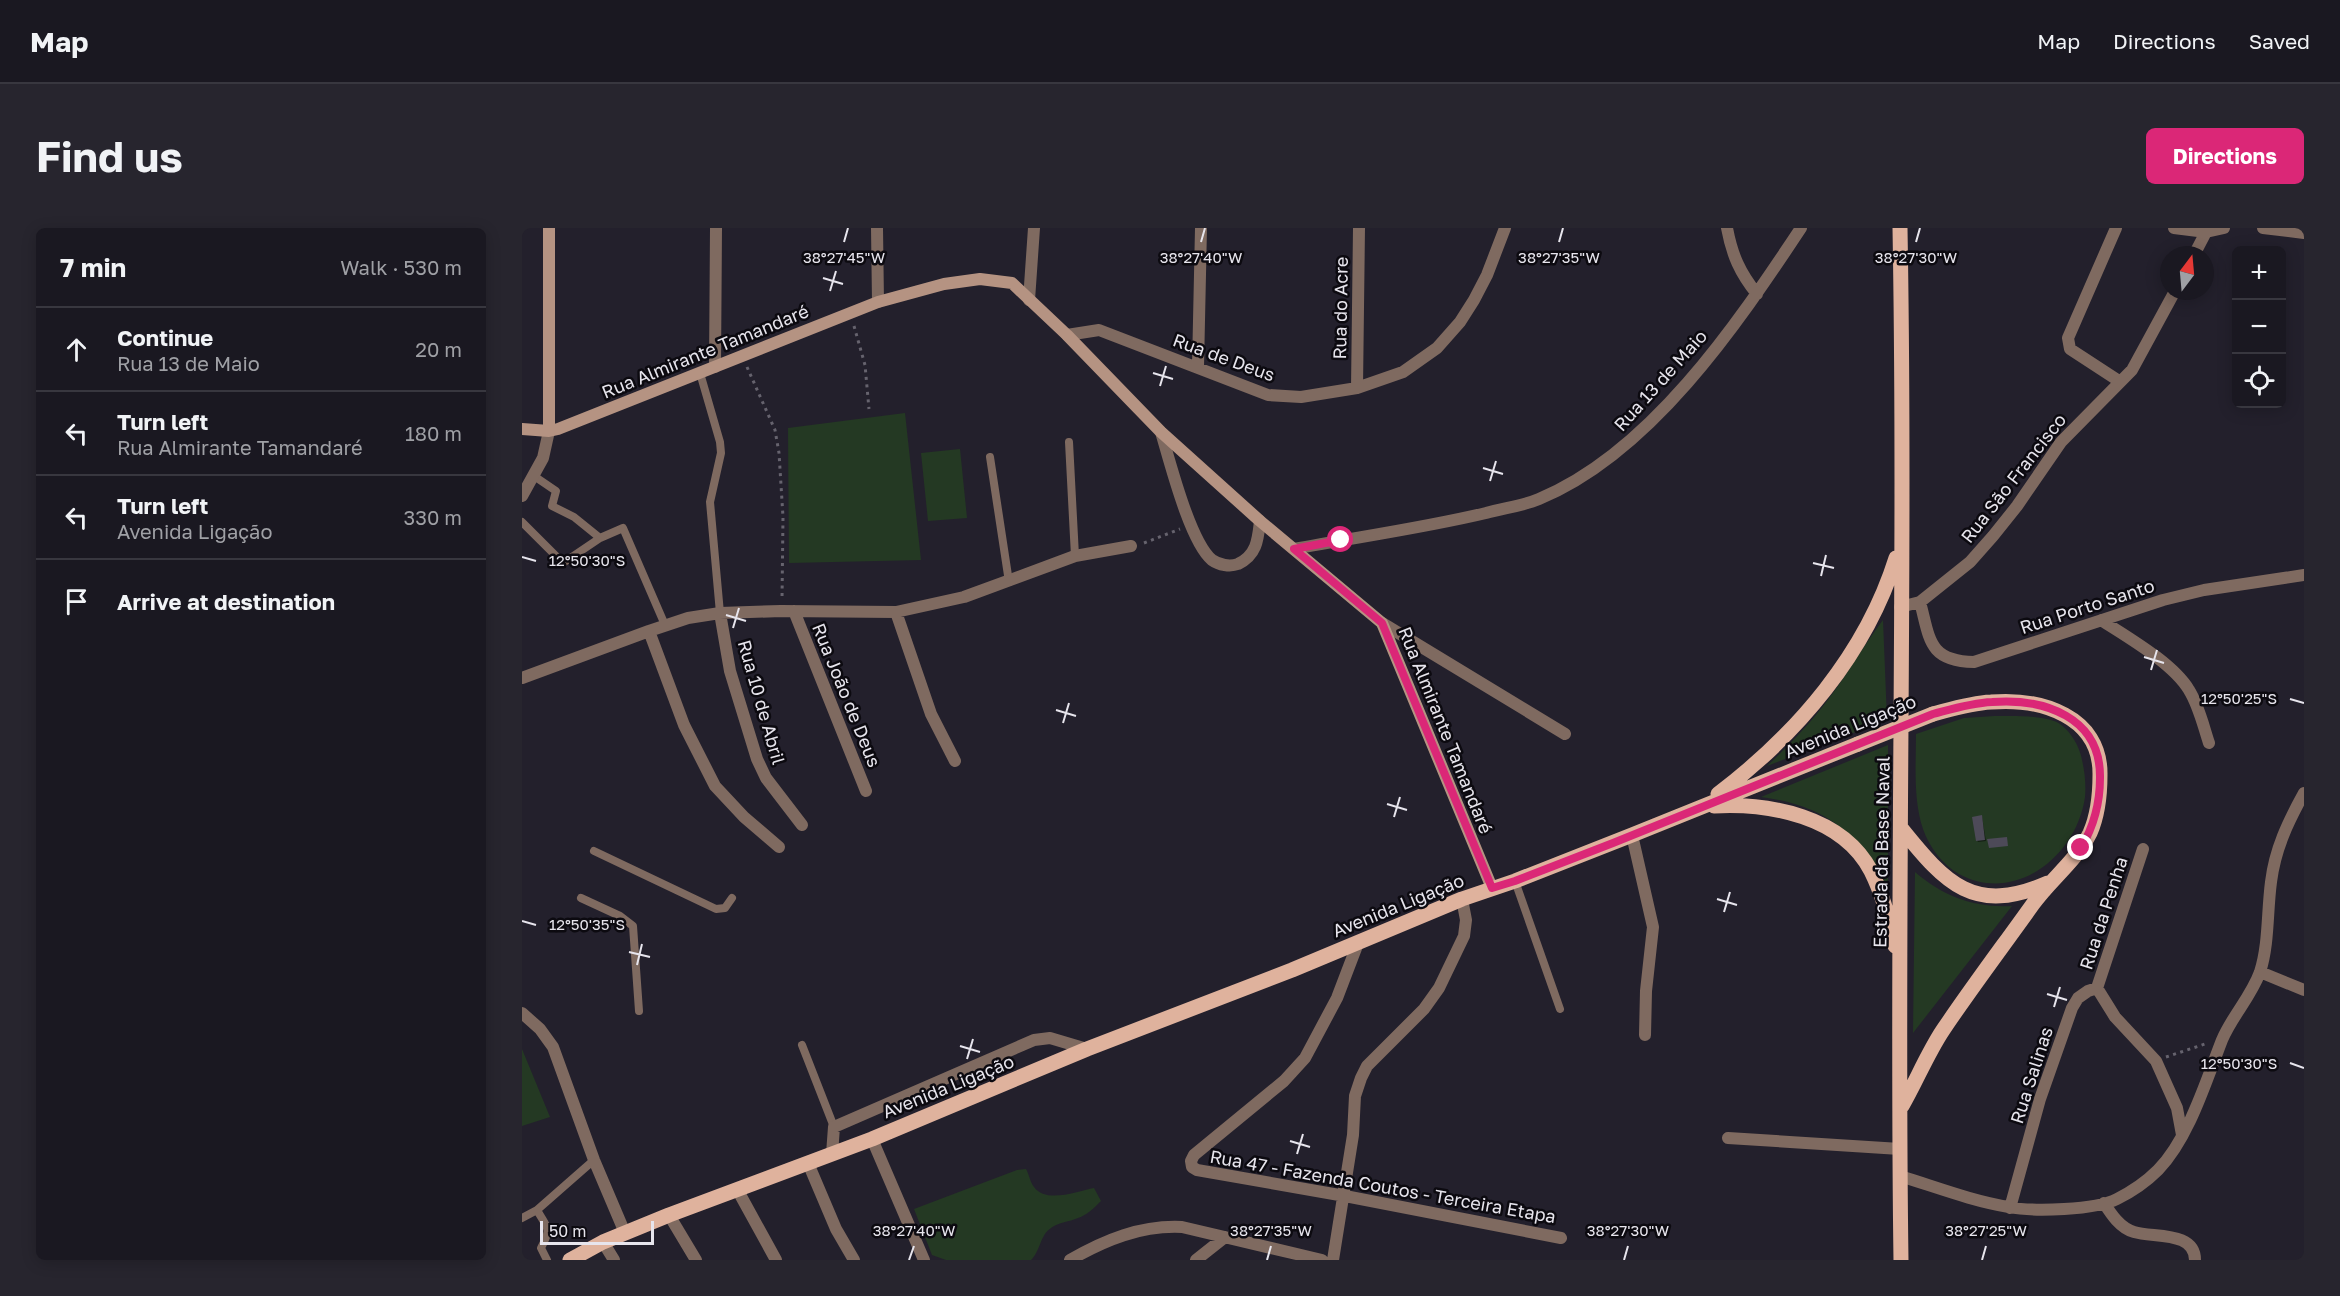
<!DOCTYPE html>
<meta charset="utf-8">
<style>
body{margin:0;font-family:"Golos Text",sans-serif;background:#27252e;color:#f1f3f6}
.controls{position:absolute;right:18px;top:18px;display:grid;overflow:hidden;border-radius:9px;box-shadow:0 3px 15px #0003}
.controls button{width:54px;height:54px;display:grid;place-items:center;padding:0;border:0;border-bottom:2px solid #38373f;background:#1a1821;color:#f1f3f6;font:30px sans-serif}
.compass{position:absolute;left:1638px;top:18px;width:54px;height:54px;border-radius:50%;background:#1a1821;box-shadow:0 3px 15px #0003;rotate:16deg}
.scale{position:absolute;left:18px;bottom:15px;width:114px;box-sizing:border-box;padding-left:6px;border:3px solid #e7e5ed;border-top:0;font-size:16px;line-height:21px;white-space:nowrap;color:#e7e5ed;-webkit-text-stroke:4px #0c0a10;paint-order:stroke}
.stop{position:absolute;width:18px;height:18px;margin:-14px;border:4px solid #db2777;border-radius:50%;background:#fff}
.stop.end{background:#db2777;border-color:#fff;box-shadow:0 2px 6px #0008}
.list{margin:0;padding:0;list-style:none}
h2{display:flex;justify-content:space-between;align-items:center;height:78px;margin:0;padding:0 24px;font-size:26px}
h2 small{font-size:20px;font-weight:400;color:#9fa0a5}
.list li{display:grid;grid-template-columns:39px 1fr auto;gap:18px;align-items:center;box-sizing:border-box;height:84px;padding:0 24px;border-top:2px solid #38373f}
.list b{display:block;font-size:22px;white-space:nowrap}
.list p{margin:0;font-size:20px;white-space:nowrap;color:#9fa0a5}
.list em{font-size:20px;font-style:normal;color:#9fa0a5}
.icon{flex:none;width:33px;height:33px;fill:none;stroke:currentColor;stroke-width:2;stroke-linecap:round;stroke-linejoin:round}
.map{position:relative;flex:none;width:1782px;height:1032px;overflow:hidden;border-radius:9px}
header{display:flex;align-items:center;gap:36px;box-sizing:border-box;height:84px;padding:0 30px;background:#1a1821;border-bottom:2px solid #38373f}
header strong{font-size:28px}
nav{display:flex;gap:33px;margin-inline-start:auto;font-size:21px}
.intro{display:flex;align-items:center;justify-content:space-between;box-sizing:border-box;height:144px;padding:0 36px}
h1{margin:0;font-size:42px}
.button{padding:15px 27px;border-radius:9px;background:#db2777;color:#fff;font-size:21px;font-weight:700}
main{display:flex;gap:36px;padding:0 36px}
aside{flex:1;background:#1a1821;border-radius:9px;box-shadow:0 3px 15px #0003}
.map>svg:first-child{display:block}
</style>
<header>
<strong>Map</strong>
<nav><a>Map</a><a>Directions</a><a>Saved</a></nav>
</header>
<div class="intro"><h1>Find us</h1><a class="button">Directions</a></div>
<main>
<aside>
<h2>7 min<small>Walk · 530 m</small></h2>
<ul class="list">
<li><svg class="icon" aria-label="ahead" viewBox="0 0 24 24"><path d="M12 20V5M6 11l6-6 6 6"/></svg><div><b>Continue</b><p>Rua 13 de Maio</p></div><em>20 m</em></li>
<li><svg class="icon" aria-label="left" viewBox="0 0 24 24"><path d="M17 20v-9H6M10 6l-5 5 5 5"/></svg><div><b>Turn left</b><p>Rua Almirante Tamandaré</p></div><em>180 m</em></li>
<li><svg class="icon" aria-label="left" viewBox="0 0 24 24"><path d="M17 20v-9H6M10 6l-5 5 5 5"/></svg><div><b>Turn left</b><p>Avenida Ligação</p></div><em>330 m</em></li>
<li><svg class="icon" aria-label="arrive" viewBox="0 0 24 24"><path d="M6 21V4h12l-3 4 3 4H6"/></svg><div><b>Arrive at destination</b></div></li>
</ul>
</aside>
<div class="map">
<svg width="1782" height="1032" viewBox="0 0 1782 1032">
<rect width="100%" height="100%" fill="#23202c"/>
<path fill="#243923" d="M383 185 399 332 267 335 266 200Z
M438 221 445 290 406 293 399 225Z
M1361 392 1365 492 1245 538C1266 518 1287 497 1305 473 1325 447 1341 418 1361 392Z
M1473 488C1492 488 1514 487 1532 493 1546 498 1558 518 1560 532 1563 545 1564 557 1563 569 1555 627 1494 677 1437 646 1421 637 1407 619 1401 601 1391 571 1394 537 1394 506L1442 490Z
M1366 517V666C1355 649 1342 622 1328 608 1305 584 1271 573 1239 569Z
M1393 644C1422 669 1453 680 1490 678L1391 805Z
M0 821 28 889 0 898Z
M504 941C507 946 508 954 512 959 524 976 556 963 572 960L579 973C572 980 565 987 556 990 547 994 537 994 529 1000 518 1007 518 1024 509 1032H424L410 1027 392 981 495 942Z"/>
<path fill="#0007" d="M1460 589 1464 613 1456 614 1455 612Z"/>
<path fill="#4d4a58" d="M1460 587 1463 612 1454 613 1450 589Z
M1485 609 1486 618 1467 620 1465 611Z"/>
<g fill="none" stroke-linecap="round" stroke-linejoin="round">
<path stroke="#66636e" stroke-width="3" stroke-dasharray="3 4.5" stroke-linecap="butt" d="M332 98 343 137 347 181
M225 139 253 202 257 225 261 289 260 372
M622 315 658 301
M1644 829 1686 815"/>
<path stroke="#7f6a60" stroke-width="8" d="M178 145 198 214 199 225 188 274 198 385
M547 214 553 328
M468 229 487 354
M12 248 34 263 30 278 52 289 78 310 101 300 143 397
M0 294 41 335 78 310
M72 623 194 681 203 680 210 670
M993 653 1038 781
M59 670 98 688 111 698 117 783
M280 817 312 899
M15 982C26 1002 30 999 19 1020L25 1032
M0 990 15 982 72 932"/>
<path stroke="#7f6a60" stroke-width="12" d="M355 0 356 74
M1205 0C1210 27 1218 45 1235 66
M1594 0 1546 110 1548 121 1597 153
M1652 0 1684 4 1702 0
M1741 0 1782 5
M1672 27 1684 4
M507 72 512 0
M545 107 577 102 746 167 779 169 835 160 881 144 915 120 938 94 952 72 965 47 983 0
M193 139 194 0
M676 139 679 0
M835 160 837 0
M639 204C648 234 668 314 690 332 697 337 708 339 716 336 735 327 736 311 738 293
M0 268 21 230 27 203
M772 321C836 309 901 300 964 285 981 280 1001 278 1017 271 1128 225 1214 98 1279 0
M1398 374C1408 411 1406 433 1452 434L1641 372 1682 362 1782 347
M1378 379 1398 374 1448 334 1471 308 1495 278 1539 214 1610 142 1653 63
M272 383 344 563
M374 384 409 486 433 533
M198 385 208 443 235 531 244 550 280 597
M1579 392C1605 409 1651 435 1667 462 1677 478 1681 497 1687 515
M860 395 1043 506
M127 403 162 497 193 558 222 589 257 619
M0 450 127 403 166 390 198 385 259 383 374 384 442 369 553 328 609 318
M1110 607 1131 699 1124 763 1123 807
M836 715 815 770 783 830 762 853 672 927 669 933 670 939 675 942 823 968 1039 1010
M1738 744 1782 762
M1575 760 1621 621
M0 785 18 801 31 819 72 932 103 1005
M1206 910 1378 921
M350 911 402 1032
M310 926 312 899 512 812 528 810 565 821
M286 935 314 1001 332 1032
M1378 948C1414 959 1450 973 1487 979 1511 984 1574 982 1595 971 1609 964 1625 953 1636 942 1667 910 1684 853 1700 812 1710 788 1729 769 1738 744 1747 716 1745 684 1749 654 1753 621 1766 594 1782 565
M215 961 254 1032
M1582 975C1589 986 1598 1000 1612 1004 1632 1010 1673 1003 1673 1032
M1488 980 1518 871 1550 780 1556 770 1566 763 1575 760 1593 789 1634 833 1655 880 1660 907
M147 987 174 1032
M81 1014 92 1032
M548 1032C583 1012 619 997 660 999L800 1032
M674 1032 703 1009
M811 1032 831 907 833 868 839 850 845 838 902 781 917 760 942 708 944 692 940 671"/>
<path stroke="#b59382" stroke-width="12" d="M0 201 27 203 36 201 356 74 422 56 458 51 490 55 545 107 639 204 738 293 860 395 970 660
M27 203V0"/>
<path stroke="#dfb29d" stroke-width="15" d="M1378 0C1384 344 1374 688 1379 1032
M1196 566C1275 506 1344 426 1374 330
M1192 578C1248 575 1320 588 1349 643 1360 665 1368 694 1373 718
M1379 600C1424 656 1452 687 1526 655
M1380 878C1394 854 1405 826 1421 802 1450 759 1481 718 1511 676 1529 651 1554 633 1568 605 1576 587 1578 567 1578 547 1579 488 1519 470 1469 474 1449 475 1430 481 1411 486
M48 1032 81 1014 147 987 350 911 565 821 770 742 940 671 993 653 1110 607 1336 516"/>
<path stroke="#dfb29d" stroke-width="15" d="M1336 516 1411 486"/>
</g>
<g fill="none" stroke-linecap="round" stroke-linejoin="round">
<path stroke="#db2777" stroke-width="8" d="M819 312 772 321 860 395 970 660 993 653 1091 615 1411 486C1430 481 1449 475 1470 474 1522 470 1579 489 1578 550 1578 576 1572 598 1559 620"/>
</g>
<path fill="none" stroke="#e7e5ed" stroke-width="2" d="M322 14 326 0M679 14 683 0M1037 14 1041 0M1394 14 1398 0M301 50 321 56M308 63 314 43M631 145 651 151M638 158 644 138M961 240 981 246M968 253 974 233M0 329 14 333M1291 335 1312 340M1299 348 1304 327M204 387 224 393M211 400 217 380M1622 429 1642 435M1629 442 1635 422M1768 471 1782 475M534 482 554 488M541 495 547 475M865 576 885 582M872 589 878 569M1195 671 1215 677M1202 684 1208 664M0 693 14 697M107 724 128 729M115 737 120 716M1525 766 1545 772M1532 779 1538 759M438 818 458 824M445 831 451 811M1768 835 1782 840M768 913 788 919M775 926 781 906M387 1032 392 1018M745 1032 749 1018M1102 1032 1106 1018M1460 1032 1464 1018"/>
<g text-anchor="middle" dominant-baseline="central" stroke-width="5" stroke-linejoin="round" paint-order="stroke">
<g font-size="18" fill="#e7e5ed" stroke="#0c0a10">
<text transform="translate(818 80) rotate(-89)">Rua do Acre</text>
<text transform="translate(183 123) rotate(-22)">Rua Almirante Tamandaré</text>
<text transform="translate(702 129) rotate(20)">Rua de Deus</text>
<text transform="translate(1138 152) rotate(-48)">Rua 13 de Maio</text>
<text transform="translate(1491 250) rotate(-52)">Rua São Francisco</text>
<text transform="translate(1565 378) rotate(-18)">Rua Porto Santo</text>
<text transform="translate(325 467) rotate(68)">Rua João de Deus</text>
<text transform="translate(240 474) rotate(74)">Rua 10 de Abril</text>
<text transform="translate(1328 498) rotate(-22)">Avenida Ligação</text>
<text transform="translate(924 502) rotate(68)">Rua Almirante Tamandaré</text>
<text transform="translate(1359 624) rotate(-89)">Estrada da Base Naval</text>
<text transform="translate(876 677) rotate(-22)">Avenida Ligação</text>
<text transform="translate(1581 685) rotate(-72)">Rua da Penha</text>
<text transform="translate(1509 847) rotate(-72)">Rua Salinas</text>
<text transform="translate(426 858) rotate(-22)">Avenida Ligação</text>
<text transform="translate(861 958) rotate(10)">Rua 47 - Fazenda Coutos - Terceira Etapa</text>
</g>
</g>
<g font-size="15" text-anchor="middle" fill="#e7e5ed" stroke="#0c0a10" stroke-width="5" stroke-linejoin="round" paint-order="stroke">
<text x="322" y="35">38°27'45"W</text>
<text x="679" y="35">38°27'40"W</text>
<text x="1037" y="35">38°27'35"W</text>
<text x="1394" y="35">38°27'30"W</text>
<text x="65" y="338">12°50'30"S</text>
<text x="1717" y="476">12°50'25"S</text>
<text x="65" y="702">12°50'35"S</text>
<text x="1717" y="841">12°50'30"S</text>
<text x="392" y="1008">38°27'40"W</text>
<text x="749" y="1008">38°27'35"W</text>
<text x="1106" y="1008">38°27'30"W</text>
<text x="1464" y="1008">38°27'25"W</text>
</g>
</svg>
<div class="controls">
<button>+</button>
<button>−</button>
<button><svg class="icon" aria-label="locate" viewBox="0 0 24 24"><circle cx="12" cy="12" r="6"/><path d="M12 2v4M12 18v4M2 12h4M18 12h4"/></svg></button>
</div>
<svg class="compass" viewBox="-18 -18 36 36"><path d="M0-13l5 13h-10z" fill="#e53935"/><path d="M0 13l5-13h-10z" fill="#9fa0a5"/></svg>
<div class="scale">50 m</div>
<div class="stop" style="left:819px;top:312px"></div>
<div class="stop end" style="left:1559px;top:620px"></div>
</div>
</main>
